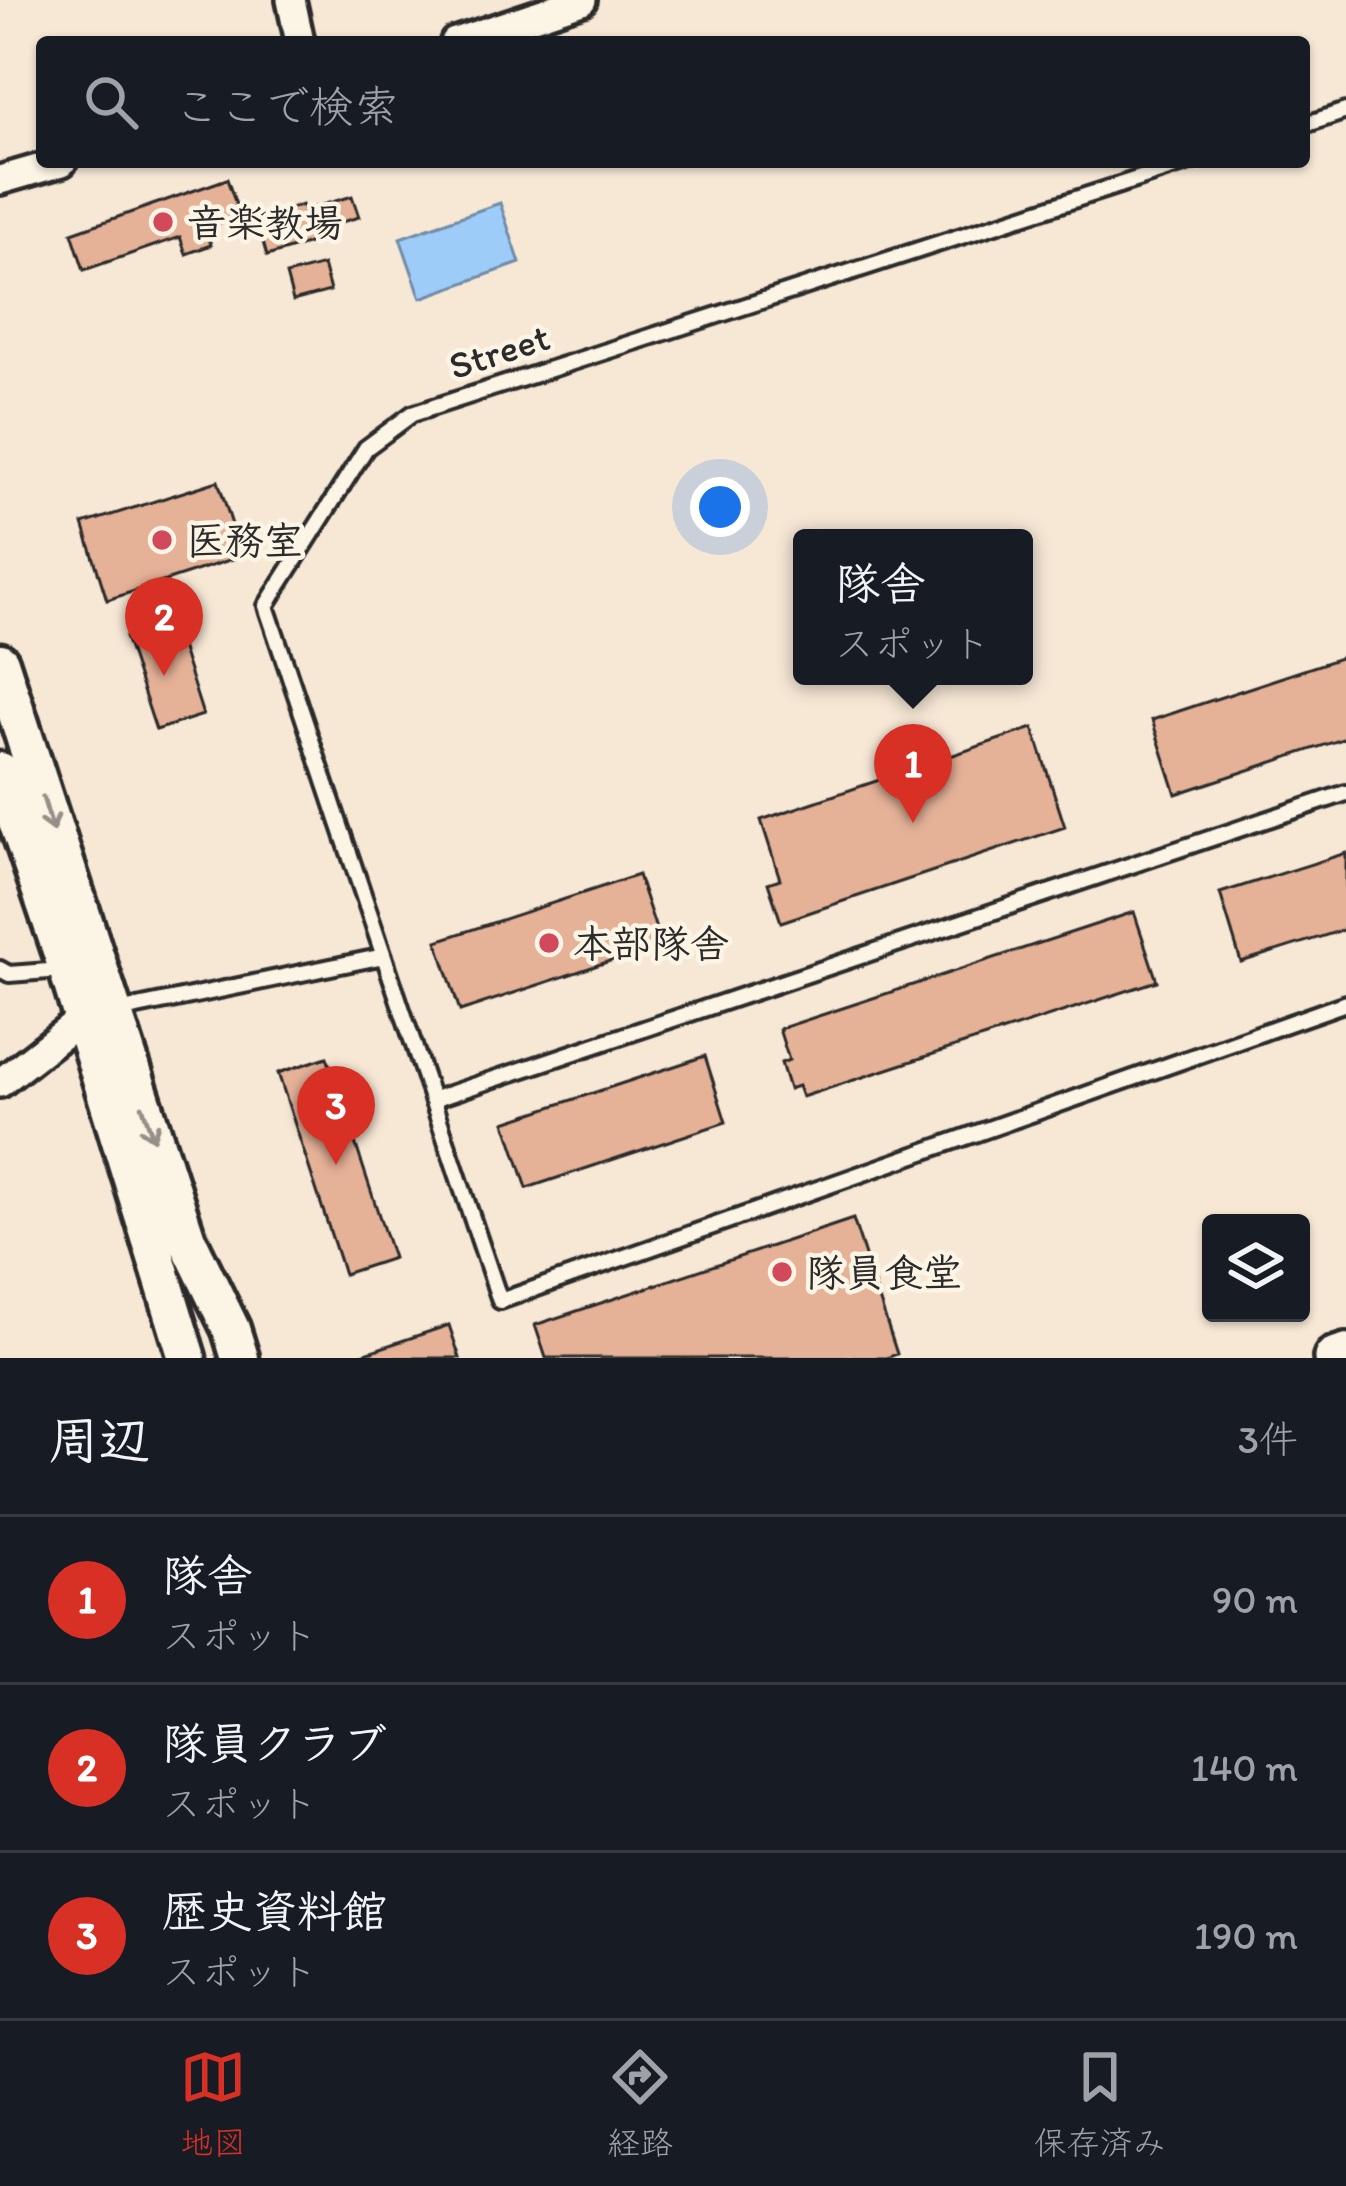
<!DOCTYPE html>
<html lang="ja">
<meta charset="utf-8">
<style>
body{margin:0;font-family:Itim,"Klee One",sans-serif;background:#20242c;color:#f1f3f6}
.controls{position:absolute;right:36px;bottom:36px;display:grid;overflow:hidden;border-radius:12px;box-shadow:0 3px 9px #0004}
.controls button{width:108px;height:108px;display:grid;place-items:center;padding:0;border:0;border-bottom:3px solid #363941;background:#171b24;color:#f1f3f6;font:60px sans-serif}
.you{position:absolute;left:720px;top:507px;width:42px;height:42px;margin:-30px;border:9px solid #fff;border-radius:50%;background:#1a73e8;box-shadow:0 0 0 18px #1a73e833}
.badge{display:grid;place-items:center;width:78px;height:78px;border-radius:50%;background:#d93025;color:#fff;font-size:39px;font-weight:700}
.pin{position:absolute;translate:-50% -99px;filter:drop-shadow(0 3px 6px #0008)}
.pin::after{content:'';position:absolute;top:63px;width:42px;height:36px;background:inherit;clip-path:polygon(0 0,100% 0,50% 100%)}
.popup{position:absolute;left:793px;top:529px;width:240px;height:156px;box-sizing:border-box;display:grid;place-content:center;border-radius:12px;background:#171b24;filter:drop-shadow(0 3px 9px #0005);font-size:39px;white-space:nowrap;color:#9ea1a6}
.popup b{font-size:45px;color:#f1f3f6}
.popup::after{content:'';position:absolute;left:50%;top:100%;margin-left:-24px;border:24px solid transparent;border-top-color:#171b24}
.list{margin:0;padding:0;list-style:none}
h2{display:flex;justify-content:space-between;align-items:center;height:156px;margin:0;padding:0 48px;font-size:51px}
h2 small{font-size:39px;font-weight:400;color:#9ea1a6}
.list li{display:grid;grid-template-columns:78px 1fr auto;gap:36px;align-items:center;box-sizing:border-box;height:168px;padding:0 48px;border-top:3px solid #363941}
.list b{display:block;font-size:45px;white-space:nowrap}
.list p{margin:0;font-size:39px;white-space:nowrap;color:#9ea1a6}
.list em{font-size:39px;font-style:normal;color:#9ea1a6}
.icon{flex:none;width:66px;height:66px;fill:none;stroke:currentColor;stroke-width:2;stroke-linecap:round;stroke-linejoin:round}
.map{position:relative;flex:none;width:1346px;height:1358px;overflow:hidden}
.search{position:absolute;background:#171b24;box-shadow:0 3px 9px #0004;left:36px;right:36px;top:36px;height:132px;display:flex;align-items:center;gap:30px;box-sizing:border-box;padding:0 42px;border-radius:12px;color:#9ea1a6;font-size:45px}
.sheet{height:660px;background:#171b24}
nav{display:flex;justify-content:space-around;align-items:center;box-sizing:border-box;height:168px;border-top:3px solid #363941;background:#171b24;font-size:33px;color:#9ea1a6}
nav a{display:grid;justify-items:center;gap:6px}
nav .on{color:#d93025}
.map>svg:first-child{display:block}
</style>
<div class="map">
<svg width="1346" height="1358" viewBox="0 0 1346 1358">
<rect width="100%" height="100%" fill="#f7e8d6"/>
<filter id="ink" filterUnits="userSpaceOnUse"><feTurbulence type="fractalNoise" baseFrequency=".00833" numOctaves="2"/><feDisplacementMap in="SourceGraphic" scale="24" xChannelSelector="R" yChannelSelector="G"/><feConvolveMatrix kernelMatrix="1 2 1 2 8 2 1 2 1" color-interpolation-filters="sRGB"/></filter>
<g filter="url(#ink)">
<path fill="#9eccf9" stroke="#708ca7" stroke-width="3" d="M500 203 520 263 421 298 400 238Z"/>
<path fill="#e5b298" stroke="#2b2b2b" stroke-width="3" d="M227 179 240 216 206 228 211 245 186 254 180 237 84 270 72 233Z
M352 196 359 217 321 228 315 207Z
M302 205 313 242 267 256 256 218Z
M323 265 330 291 293 301 286 275Z
M218 481 242 556 107 600 83 524Z
M173 621 203 715 156 730 125 637Z
M1346 656V738L1176 794 1152 720Z
M1033 728 1065 827 781 922 768 883 780 879 761 820Z
M1346 853V929L1241 962 1220 893Z
M638 875 661 944 460 1011 437 941Z
M1134 912 1157 981 802 1097 798 1086 789 1089 781 1063 789 1060 779 1029Z
M705 1056 726 1122 527 1188 505 1122Z
M327 1057 393 1258 344 1274 278 1073Z
M853 1219 897 1354 887 1358H546L535 1325Z
M449 1325 460 1358H351Z"/>
<g fill="none" stroke-linecap="round" stroke-linejoin="round">
<defs>
<path id="service" d="M1304 125 1346 111
M1190 162 412 414 366 448 266 606 500 1301 1346 1003
M0 969 9 974 62 970
M118 1011 384 956
M432 1100 1346 793"/>
<path id="minor" d="M291 0 300 42
M455 42 582 0
M0 180 62 162
M0 1083 82 1019"/>
<path id="tertiary" d="M0 662 187 1239 231 1329 240 1358
M0 771 67 968 187 1358"/>
<path id="secondary" d="M1334 1358 1346 1354"/>
</defs>
<use href="#service" stroke="#2b2b2b" stroke-width="22"/>
<use href="#minor" stroke="#2b2b2b" stroke-width="36"/>
<use href="#tertiary" stroke="#2b2b2b" stroke-width="45"/>
<use href="#secondary" stroke="#2b2b2b" stroke-width="48"/>
<use href="#service" stroke="#fcf5e5" stroke-width="14"/>
<use href="#minor" stroke="#fcf5e5" stroke-width="27"/>
<use href="#tertiary" stroke="#fcf5e5" stroke-width="36"/>
<use href="#secondary" stroke="#fcf5e5" stroke-width="39"/>
</g>
<defs><path id="oneway-shaft" d="M-6 0H5M1.5-3L5.5 0L1.5 3" fill="none" stroke-width="1.6" stroke-linecap="round" stroke-linejoin="round" transform="scale(3)"/></defs>
<g stroke="#949088">
<use href="#oneway-shaft" transform="translate(48 814) rotate(73)"/>
<use href="#oneway-shaft" transform="translate(148 1123) rotate(71)"/>
</g>
</g>
<g fill="#d1495b" stroke="#fcf5e5" stroke-width="4.5">
<circle cx="163" cy="222" r="12"/>
<circle cx="162" cy="540" r="12"/>
<circle cx="549" cy="943" r="12"/>
<circle cx="782" cy="1272" r="12"/>
</g>
<g text-anchor="middle" dominant-baseline="central" stroke-width="9" stroke-linejoin="round" paint-order="stroke">
<g font-size="39" font-weight="bold" fill="#2b2b2b" stroke="#fcf5e5" text-anchor="start">
<text x="187" y="222">音楽教場</text>
<text x="186" y="540">医務室</text>
<text x="573" y="943">本部隊舎</text>
<text x="806" y="1272">隊員食堂</text>
</g>
<g font-size="39" fill="#2b2b2b" stroke="#fcf5e5">
<text transform="translate(499 351) rotate(-18)">Street</text>
</g>
</g>
</svg>
<div class="controls">
<button><svg class="icon" aria-label="layers" viewBox="0 0 24 24"><path d="M12 4l9 5-9 5-9-5zM3 14l9 5 9-5"/></svg></button>
</div>
<div class="you"></div>
<div class="pin badge" style="left:913px;top:823px">1</div>
<div class="popup"><b>隊舎</b>スポット</div>
<div class="pin badge" style="left:164px;top:676px">2</div>
<div class="pin badge" style="left:336px;top:1165px">3</div>
<div class="search"><svg class="icon" aria-label="search" viewBox="0 0 24 24"><circle cx="10" cy="10" r="6"/><path d="M15 15l6 6"/></svg>ここで検索</div>
</div>
<section class="sheet">
<h2>周辺<small>3件</small></h2>
<ul class="list">
<li><span class="badge">1</span><div><b>隊舎</b><p>スポット</p></div><em>90 m</em></li>
<li><span class="badge">2</span><div><b>隊員クラブ</b><p>スポット</p></div><em>140 m</em></li>
<li><span class="badge">3</span><div><b>歴史資料館</b><p>スポット</p></div><em>190 m</em></li>
</ul>
</section>
<nav>
<a class="on"><svg class="icon" aria-label="map" viewBox="0 0 24 24"><path d="M3 6l6-2 6 2 6-2v14l-6 2-6-2-6 2zM9 4v14M15 6v14"/></svg>地図</a>
<a><svg class="icon" aria-label="directions" viewBox="0 0 24 24"><path d="M12 3l9 9-9 9-9-9zM9 14v-3h6M13 9l2 2-2 2"/></svg>経路</a>
<a><svg class="icon" aria-label="saved" viewBox="0 0 24 24"><path d="M7 4h10v16l-5-4-5 4z"/></svg>保存済み</a>
</nav>
